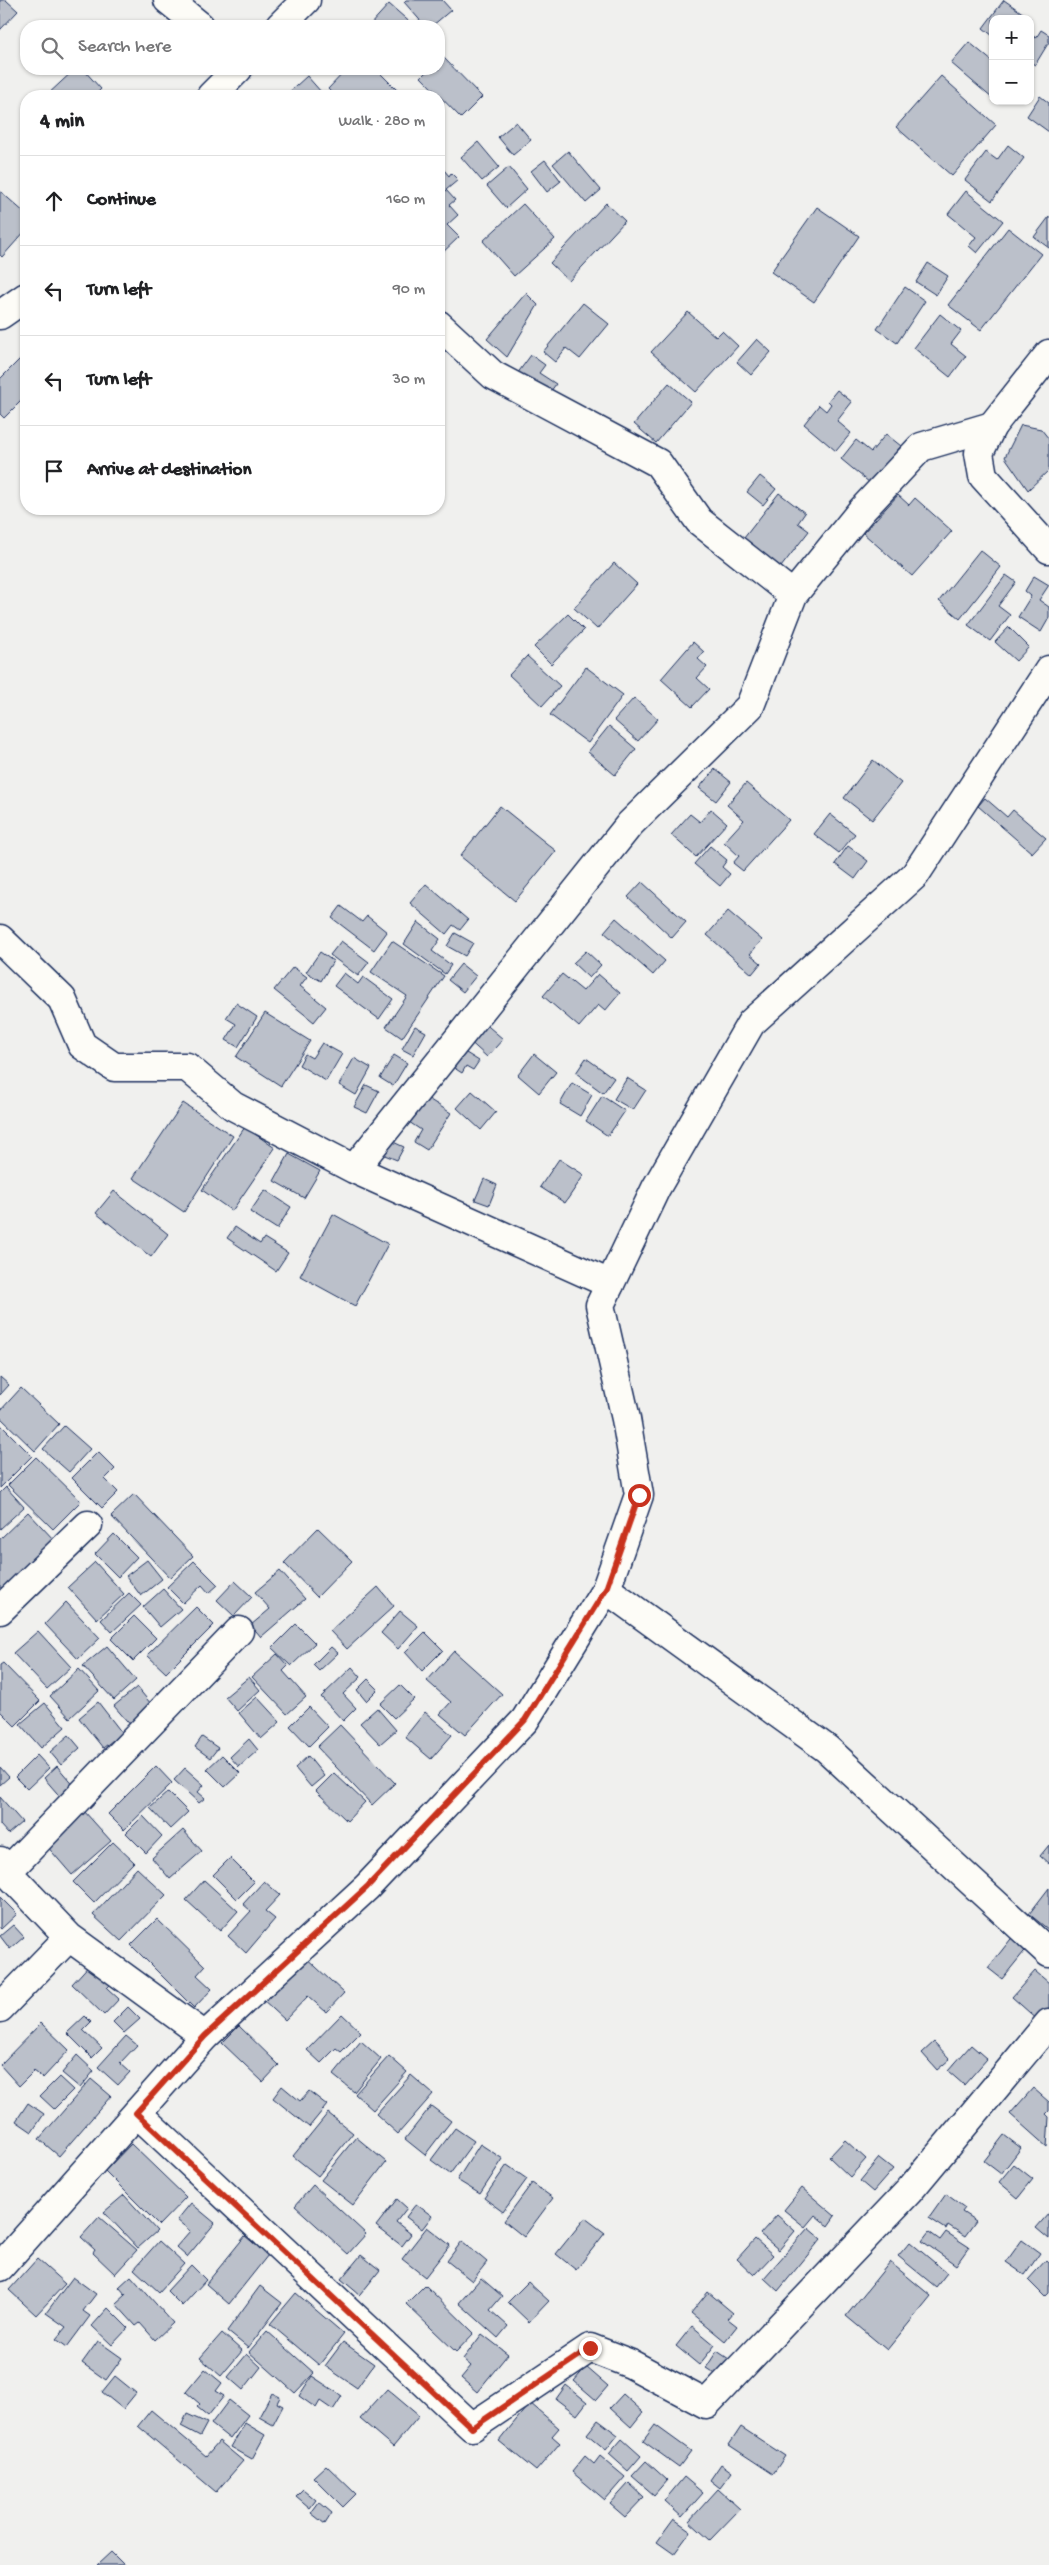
<!DOCTYPE html>
<meta charset="utf-8">
<style>
body{margin:0;font-family:"Gochi Hand",sans-serif;background:#f2f2f2;color:#202124}
.controls{position:absolute;right:15px;top:15px;display:grid;overflow:hidden;border-radius:10px;box-shadow:0 1px 4px #0004}
.controls button{width:45px;height:45px;display:grid;place-items:center;padding:0;border:0;border-bottom:1px solid #e0e0e0;background:#fff;color:#202124;font:25px sans-serif}
.stop{position:absolute;width:15px;height:15px;margin:-11px;border:4px solid #c8321e;border-radius:50%;background:#fff}
.stop.end{background:#c8321e;border-color:#fff;box-shadow:0 1px 5px #0008}
.list{margin:0;padding:0;list-style:none}
h2{display:flex;justify-content:space-between;align-items:center;height:65px;margin:0;padding:0 20px;font-size:21px}
h2 small{font-size:16px;font-weight:400;color:#757577}
.list li{display:grid;grid-template-columns:32px 1fr auto;gap:15px;align-items:center;box-sizing:border-box;height:90px;padding:0 20px;border-top:1px solid #e0e0e0}
.list b{display:block;font-size:19px;white-space:nowrap}
.list em{font-size:16px;font-style:normal;color:#757577}
.icon{flex:none;width:28px;height:28px;fill:none;stroke:currentColor;stroke-width:2;stroke-linecap:round;stroke-linejoin:round}
.map{position:relative;flex:none;width:1049px;height:2565px;overflow:hidden}
.search{position:absolute;background:#fff;box-shadow:0 1px 4px #0004;left:20px;top:20px;width:425px;height:55px;display:flex;align-items:center;gap:12px;box-sizing:border-box;padding:0 18px;border-radius:20px;color:#757577;font-size:19px}
.panel{position:absolute;background:#fff;box-shadow:0 1px 4px #0004;left:20px;top:90px;width:425px;height:425px;border-radius:20px}
.map>svg:first-child{display:block}
</style>
<div class="map">
<svg width="1049" height="2565" viewBox="0 0 1049 2565">
<rect width="100%" height="100%" fill="#f0f0ee"/>
<filter id="ink" filterUnits="userSpaceOnUse"><feTurbulence type="fractalNoise" baseFrequency=".02" numOctaves="2"/><feDisplacementMap in="SourceGraphic" scale="10" xChannelSelector="R" yChannelSelector="G"/><feConvolveMatrix kernelMatrix="1 2 1 2 8 2 1 2 1" color-interpolation-filters="sRGB"/></filter>
<g filter="url(#ink)">
<path fill="#bbc0ca" stroke="#1b2f5e" d="M0 0H6L18 11 0 30Z
M406 0H442L451 10 432 26H425L404 2Z
M1004 0 1031 19H993V36L983 28Z
M389 4 413 25V26H369Z
M1041 30 1049 35V42L1035 65 1030 62V34L1036 38Z
M969 42 993 62V99L951 63Z
M442 56 482 97 461 118 421 77 429 69H439V59Z
M75 69H83L101 89 94 96H46Z
M347 69H376L397 90 391 96H335L328 89Z
M307 76 322 93 319 96H285Z
M941 76 996 125 952 176 896 127Z
M1040 96 1049 103V132L1027 116Z
M516 122 531 140 513 155 498 137Z
M478 142 499 167 482 181 461 157Z
M1008 145 1024 158 992 201 965 180 986 152 997 160Z
M568 151 601 190 586 203 553 164Z
M545 160 561 181 547 192 531 171Z
M439 164 449 176 451 173 458 180 446 190 455 200 449 205 458 215 447 225 459 237 439 256Z
M509 167 527 189 506 208 487 186Z
M0 191 26 214V230L2 257 0 255Z
M966 191 1003 221 977 253 969 246 976 237 948 214Z
M606 203 625 221 569 281 550 263Z
M523 204 555 239 514 276 483 241Z
M817 207 859 236 814 302 771 272Z
M1049 217V248L1034 237Z
M1008 228 1041 254 981 330 948 305Z
M928 263 948 276 936 295 916 282Z
M905 287 925 301 897 343 877 329Z
M526 293 538 305 507 357 487 339Z
M583 303 609 324 580 359 566 348 555 362 543 352Z
M688 312 716 337 722 331 738 346 696 392 651 352Z
M940 314 961 331 951 344 966 356 950 377 914 348Z
M757 339 771 352 751 375 737 362Z
M25 354 26 396 4 418 0 414V379Z
M531 355 545 365 539 373 556 384 548 395 517 374Z
M669 383 691 402 656 443 634 424Z
M837 390 852 402 837 421 851 433 836 451 804 424 819 405 826 411 831 404 828 401Z
M1021 425 1041 429 1049 439V470L1028 490 1005 457Z
M886 434 901 446 870 483 841 459 856 440 871 452Z
M760 476 776 489 763 505 747 492Z
M779 493 805 513 798 523 809 531 781 567 744 538Z
M898 495 909 505 915 498 952 531 912 576 863 533Z
M980 550 1001 567 960 619 939 601Z
M614 563 637 584 597 629 574 608Z
M1006 575 1016 582 998 606 1010 615 990 641 968 625Z
M1034 576 1049 585 1039 600 1049 607V618L1041 632 1018 617 1031 596 1025 591Z
M568 614 584 630 551 664 534 647Z
M1009 627 1029 647 1016 661 995 642Z
M693 642 704 652 698 659 707 667 697 678 709 689 692 707 661 679Z
M527 656 560 686 542 706 509 675Z
M586 667 623 695 588 743 550 715Z
M634 698 658 719 638 741 614 720Z
M609 726 636 749 615 775 588 752Z
M873 760 901 783 872 820 844 798Z
M715 769 731 782 716 801 699 788Z
M746 783 789 820 743 871 733 863 739 856 724 842 744 820 727 805Z
M985 798 1007 817 1013 810 1046 838 1032 853 978 806Z
M500 806 556 851 515 901 460 856Z
M711 809 727 823 696 857 671 835 690 814 700 822Z
M830 814 855 834 839 853 814 834Z
M710 846 727 860 722 867 730 874 720 886 694 864Z
M848 846 868 861 855 879 835 864Z
M642 882 686 922 672 938 628 897Z
M426 884 468 920 460 930 453 925 446 934 410 903Z
M341 906 362 922 367 916 387 932 374 950 332 918Z
M728 911 762 940 750 954 761 963 752 974 707 935Z
M616 918 665 961 653 975 604 932Z
M418 922 440 939 432 951 451 965 445 974 404 944Z
M455 933 473 943 465 956 447 946Z
M341 941 369 962 358 976 330 955Z
M392 941 444 976 402 1038 386 1027 407 996 371 972Z
M586 951 601 965 589 978 573 963Z
M320 952 333 961 321 981 306 972Z
M461 964 476 976 463 992 448 980Z
M293 967 307 977 300 986 326 1007 314 1022 274 990Z
M344 973 358 984 363 977 393 999 379 1019 334 986Z
M562 974 583 991 598 974 620 993 605 1011 598 1005 579 1027 543 996Z
M236 1003 257 1017 238 1047 226 1040 236 1024 226 1018Z
M265 1013 310 1041 281 1086 236 1057Z
M482 1021 503 1039 487 1057 466 1038Z
M415 1026 426 1032 413 1055 402 1049Z
M322 1043 342 1054 326 1081 299 1065 305 1054 312 1058Z
M458 1048 479 1061 473 1070 466 1066 462 1073 448 1064Z
M534 1054 556 1072 539 1093 518 1075Z
M394 1055 407 1063 393 1086 380 1078Z
M354 1058 371 1068 356 1095 339 1085Z
M586 1058 614 1078 603 1093 576 1073Z
M627 1078 646 1090 633 1110 614 1099Z
M572 1083 592 1095 580 1116 560 1104Z
M366 1085 379 1091 367 1113 354 1107Z
M472 1091 496 1112 481 1130 457 1108Z
M422 1095 451 1113 427 1150 414 1142 421 1130 406 1120Z
M602 1096 625 1111 608 1136 586 1121Z
M183 1103 233 1136 184 1212 133 1178Z
M245 1127 275 1148 232 1211 202 1190Z
M389 1140 404 1147 397 1160 382 1154Z
M289 1154 320 1171 304 1198 274 1181Z
M559 1159 584 1175 565 1203 540 1187Z
M484 1179 497 1185 489 1205 475 1200Z
M265 1190 291 1207 277 1229 250 1212Z
M114 1191 168 1234 151 1257 96 1213Z
M333 1214 388 1244 355 1306 300 1276Z
M235 1227 260 1244 264 1238 288 1253 276 1271 227 1238Z
M0 1377 9 1385 0 1395Z
M21 1388 59 1424 35 1451 0 1417V1411Z
M0 1424 32 1456 0 1488Z
M64 1426 90 1449 69 1472 43 1449Z
M98 1452 115 1469 105 1479 118 1492 102 1508 72 1478Z
M36 1457 81 1501 53 1529 8 1485Z
M6 1487 24 1507 0 1529V1493Z
M134 1494 193 1556 170 1578 111 1516Z
M28 1512 54 1540 3 1590 0 1587V1539Z
M318 1528 352 1561 317 1597 284 1563Z
M114 1534 137 1557 118 1577 95 1554Z
M147 1560 162 1579 141 1596 126 1576Z
M194 1561 218 1585 209 1593 202 1585 183 1603 167 1587Z
M95 1562 124 1594 97 1619 68 1587Z
M280 1571 305 1599 261 1637 251 1625 270 1609 255 1592Z
M235 1581 252 1597 234 1616 217 1600Z
M378 1587 394 1606 347 1649 330 1631Z
M163 1589 181 1609 160 1627 143 1607Z
M129 1593 141 1605 112 1632 101 1620Z
M66 1602 100 1638 78 1659 45 1624Z
M196 1607 214 1625 166 1673 147 1655Z
M400 1611 418 1626 398 1649 381 1633Z
M134 1616 156 1638 133 1661 111 1639Z
M296 1624 315 1643 291 1666 272 1648Z
M38 1631 71 1667 47 1689 13 1653Z
M425 1632 443 1650 422 1671 405 1652Z
M107 1646 136 1680 114 1700 83 1666Z
M331 1647 338 1653 319 1671 313 1665Z
M454 1651 502 1694 465 1735 440 1714 451 1702 427 1681Z
M277 1654 288 1666 283 1671 306 1697 287 1714 252 1677Z
M3 1663 40 1701 15 1726 0 1711V1665Z
M352 1667 361 1677 343 1694 356 1708 343 1721 321 1697Z
M79 1669 99 1691 70 1718 50 1696Z
M249 1677 260 1690 237 1711 225 1697Z
M368 1679 378 1689 366 1701 357 1690Z
M400 1685 414 1699 394 1718 380 1704Z
M137 1687 156 1710 133 1728 114 1706Z
M257 1697 280 1722 261 1739 239 1713Z
M98 1702 122 1733 103 1748 79 1718Z
M45 1703 65 1727 41 1748 20 1724Z
M309 1707 328 1727 309 1746 290 1726Z
M377 1708 396 1730 380 1744 360 1723Z
M425 1712 452 1735 431 1759 405 1737Z
M340 1725 395 1783 372 1805 317 1747Z
M69 1735 80 1748 61 1765 50 1752Z
M202 1737 218 1748 210 1758 195 1747Z
M249 1739 258 1750 239 1767 230 1757Z
M37 1755 49 1768 27 1789 15 1777Z
M222 1755 240 1773 225 1787 207 1769Z
M308 1756 324 1776 311 1787 295 1768Z
M57 1766 76 1788 63 1800 44 1778Z
M156 1766 172 1783 124 1830 108 1814Z
M0 1767 9 1777 0 1785Z
M185 1768 204 1785 198 1792 205 1798 199 1803 174 1780Z
M334 1773 365 1802 347 1821 316 1791Z
M168 1792 188 1812 170 1829 150 1808Z
M0 1797 22 1822 8 1834 0 1825Z
M84 1811 111 1841 72 1875 46 1845Z
M143 1816 162 1836 146 1853 126 1833Z
M183 1830 202 1851 170 1879 152 1858Z
M113 1842 134 1862 94 1903 73 1882Z
M1049 1845V1864L1040 1856Z
M230 1858 254 1882 237 1899 213 1875Z
M137 1868 166 1895 121 1941 93 1915Z
M204 1880 238 1911 220 1931 186 1900Z
M264 1881 280 1895 265 1911 275 1919 246 1953 228 1936 251 1911 243 1904Z
M1049 1888V1930L1029 1914Z
M0 1897 17 1914 1 1929 0 1928Z
M157 1919 205 1966 197 1975 212 1989 194 2008 131 1945Z
M13 1925 24 1937 10 1949 0 1936Z
M1014 1935 1028 1947 1002 1979 988 1968Z
M302 1954 344 1993 326 2012 308 1996 285 2020 261 1998Z
M93 1961 114 1981 107 1988 119 1999 104 2015 72 1984Z
M1035 1971 1049 1983V2011L1039 2021 1012 1997Z
M128 2007 140 2019 124 2033 113 2022Z
M342 2014 361 2032 341 2052 336 2048 321 2063 307 2050Z
M85 2016 91 2022 83 2030 102 2048 92 2058 67 2033Z
M41 2023 69 2050 43 2078 34 2071 19 2086 0 2065Z
M239 2026 279 2065 263 2082 222 2043Z
M126 2036 137 2045 120 2063 130 2072 118 2085 98 2067Z
M361 2041 381 2059 354 2092 333 2075Z
M934 2042 950 2059 937 2070 922 2053Z
M971 2045 987 2059 964 2085 948 2071Z
M77 2055 94 2071 80 2088 62 2073Z
M389 2056 407 2072 373 2110 355 2094Z
M411 2075 433 2094 398 2134 376 2114Z
M59 2077 73 2090 54 2109 40 2096Z
M91 2079 111 2096 59 2156 39 2139Z
M282 2086 300 2101 309 2091 327 2105 309 2127 273 2098Z
M1033 2088 1049 2102V2111L1046 2114 1049 2117 1047 2147 1010 2114Z
M28 2103 44 2114 32 2132 16 2121Z
M431 2106 451 2121 425 2155 405 2139Z
M328 2113 353 2133 318 2176 293 2156Z
M455 2128 474 2141 450 2174 431 2160Z
M1004 2135 1021 2148 1001 2174 984 2161Z
M356 2137 386 2162 353 2205 321 2180Z
M845 2140 866 2159 850 2177 829 2157Z
M131 2144 186 2197 159 2225 105 2171Z
M480 2144 503 2159 480 2194 457 2180Z
M879 2158 893 2169 873 2192 860 2181Z
M1014 2164 1033 2179 1018 2198 999 2182Z
M507 2165 527 2179 503 2212 484 2198Z
M532 2183 553 2198 524 2237 504 2221Z
M313 2185 366 2234 348 2254 295 2206Z
M802 2188 835 2216 828 2226 815 2215 805 2227 784 2210Z
M946 2194 965 2208 962 2212 976 2221 965 2236 948 2225 946 2229 929 2218Z
M124 2195 157 2231 138 2248 104 2212Z
M397 2199 407 2208 396 2222 411 2234 402 2246 376 2226Z
M191 2203 215 2223 187 2257 176 2247 190 2231 177 2220Z
M416 2204 432 2216 422 2229 406 2217Z
M1049 2213V2239L1036 2228Z
M777 2215 795 2231 779 2250 760 2234Z
M99 2217 137 2250 115 2274 93 2253 95 2250 81 2237Z
M585 2218 605 2233 576 2270 556 2254Z
M427 2227 450 2245 425 2277 402 2259Z
M808 2228 821 2239 778 2291 764 2278Z
M929 2232 940 2240 946 2232 969 2247 956 2265 922 2241Z
M245 2236 268 2255 229 2304 206 2284Z
M755 2239 773 2255 754 2275 737 2259Z
M1022 2240 1040 2253 1025 2275 1006 2262Z
M159 2241 184 2264 159 2292 134 2269Z
M462 2241 487 2262 472 2281 447 2261Z
M910 2242 947 2273 936 2287 898 2256Z
M361 2255 380 2270 360 2295 341 2279Z
M37 2259 65 2284 36 2315 9 2290Z
M1046 2260 1049 2263V2293L1045 2297 1028 2280Z
M890 2262 931 2296 887 2350 846 2316Z
M191 2265 206 2280 182 2306 167 2291Z
M131 2276 173 2323 155 2340 140 2323 136 2326 116 2304 126 2295 119 2287Z
M73 2277 96 2294 83 2311 90 2316 67 2347 56 2339 66 2327 46 2313Z
M481 2278 502 2296 490 2310 508 2326 498 2338 459 2303Z
M528 2282 549 2301 529 2322 508 2302Z
M425 2285 474 2333 456 2352 406 2304Z
M260 2286 282 2303 248 2348 227 2331Z
M708 2292 733 2313 728 2319 737 2326 725 2341 691 2313Z
M296 2293 344 2334 319 2365 270 2324Z
M108 2308 128 2328 112 2345 92 2326Z
M692 2326 715 2345 699 2365 676 2346Z
M267 2331 314 2373 295 2393 249 2352Z
M222 2333 242 2351 221 2376 200 2358Z
M482 2334 508 2354 477 2392 461 2378 471 2366 463 2359Z
M98 2341 122 2358 106 2380 82 2363Z
M343 2342 374 2364 357 2388 325 2366Z
M717 2351 735 2363 723 2379 706 2368Z
M247 2354 261 2367 243 2390 228 2377Z
M586 2367 608 2386 596 2400 574 2381Z
M205 2369 222 2383 216 2391 224 2396 208 2416 197 2407 200 2404 186 2392Z
M115 2376 136 2393 123 2409 102 2392Z
M312 2376 342 2396 333 2410 320 2401 316 2408 299 2396Z
M566 2385 587 2402 577 2415 556 2399Z
M387 2389 419 2416 393 2447 360 2419Z
M272 2393 280 2397 277 2403 283 2406 273 2425 259 2417Z
M623 2394 643 2412 631 2427 610 2408Z
M229 2400 248 2415 230 2439 211 2424Z
M530 2403 559 2428 552 2436 560 2443 536 2471 499 2441Z
M151 2410 206 2456 219 2441 243 2461 216 2492 138 2426Z
M187 2414 207 2423 200 2436 181 2426Z
M598 2420 618 2435 606 2450 587 2434Z
M245 2423 265 2435 252 2459 231 2447Z
M655 2425 691 2451 679 2467 643 2441Z
M741 2427 785 2456 773 2474 729 2445Z
M622 2439 641 2456 628 2471 609 2454Z
M585 2456 594 2464 600 2456 625 2477 605 2500 572 2472Z
M646 2461 667 2480 654 2495 632 2476Z
M721 2464 732 2472 720 2488 710 2480Z
M326 2465 356 2494 343 2507 313 2477Z
M684 2477 703 2493 682 2517 664 2501Z
M629 2483 644 2497 625 2517 610 2504Z
M303 2489 316 2500 310 2508 296 2496Z
M718 2489 740 2509 710 2540 689 2521Z
M319 2502 332 2513 325 2524 311 2513Z
M674 2519 691 2531 674 2554 657 2542Z
M111 2552 124 2565H97Z"/>
<g fill="none" stroke-linecap="round" stroke-linejoin="round">
<defs>
<path id="street" d="M168 0 200 26
M280 26 306 0
M211 96 238 69
M0 315 26 297
M439 325 493 375 658 463 699 521 793 595
M0 939 62 999 82 1045 114 1067H187L233 1106 354 1169 610 1284
M354 1169 630 824 750 706 793 595 862 510 921 447 992 426
M606 1589 827 1749 1049 1953
M0 1610 88 1525
M0 1861 7 1872 69 1937 205 2036
M7 1872 239 1631
M0 2008 69 1937
M137 2113 472 2427 590 2348 631 2364 706 2404 909 2191 1049 2023"/>
<path id="secondary" d="M1049 354 992 426 979 453 983 476 1049 549
M0 2267 205 2036 367 1887 525 1720 606 1589 639 1495 626 1419 600 1305 656 1188 751 1023 915 875 1049 670"/>
</defs>
<use href="#street" stroke="#1b2f5e" stroke-width="31"/>
<use href="#secondary" stroke="#1b2f5e" stroke-width="31"/>
<use href="#street" stroke="#fdfcf7" stroke-width="28"/>
<use href="#secondary" stroke="#fdfcf7" stroke-width="28"/>
</g>
</g>
<g fill="none" stroke-linecap="round" stroke-linejoin="round" filter="url(#ink)">
<path stroke="#c8321e" stroke-width="6" d="M590 2348 472 2428 136 2113 205 2036 367 1887 525 1720 606 1589 639 1495"/>
</g>
</svg>
<div class="controls">
<button>+</button>
<button>−</button>
</div>
<div class="stop" style="left:639px;top:1495px"></div>
<div class="stop end" style="left:590px;top:2348px"></div>
<div class="search"><svg class="icon" aria-label="search" viewBox="0 0 24 24"><circle cx="10" cy="10" r="6"/><path d="M15 15l6 6"/></svg>Search here</div>
<section class="panel">
<h2>4 min<small>Walk · 280 m</small></h2>
<ul class="list">
<li><svg class="icon" aria-label="ahead" viewBox="0 0 24 24"><path d="M12 20V5M6 11l6-6 6 6"/></svg><div><b>Continue</b></div><em>160 m</em></li>
<li><svg class="icon" aria-label="left" viewBox="0 0 24 24"><path d="M17 20v-9H6M10 6l-5 5 5 5"/></svg><div><b>Turn left</b></div><em>90 m</em></li>
<li><svg class="icon" aria-label="left" viewBox="0 0 24 24"><path d="M17 20v-9H6M10 6l-5 5 5 5"/></svg><div><b>Turn left</b></div><em>30 m</em></li>
<li><svg class="icon" aria-label="arrive" viewBox="0 0 24 24"><path d="M6 21V4h12l-3 4 3 4H6"/></svg><div><b>Arrive at destination</b></div></li>
</ul>
</section>
</div>
